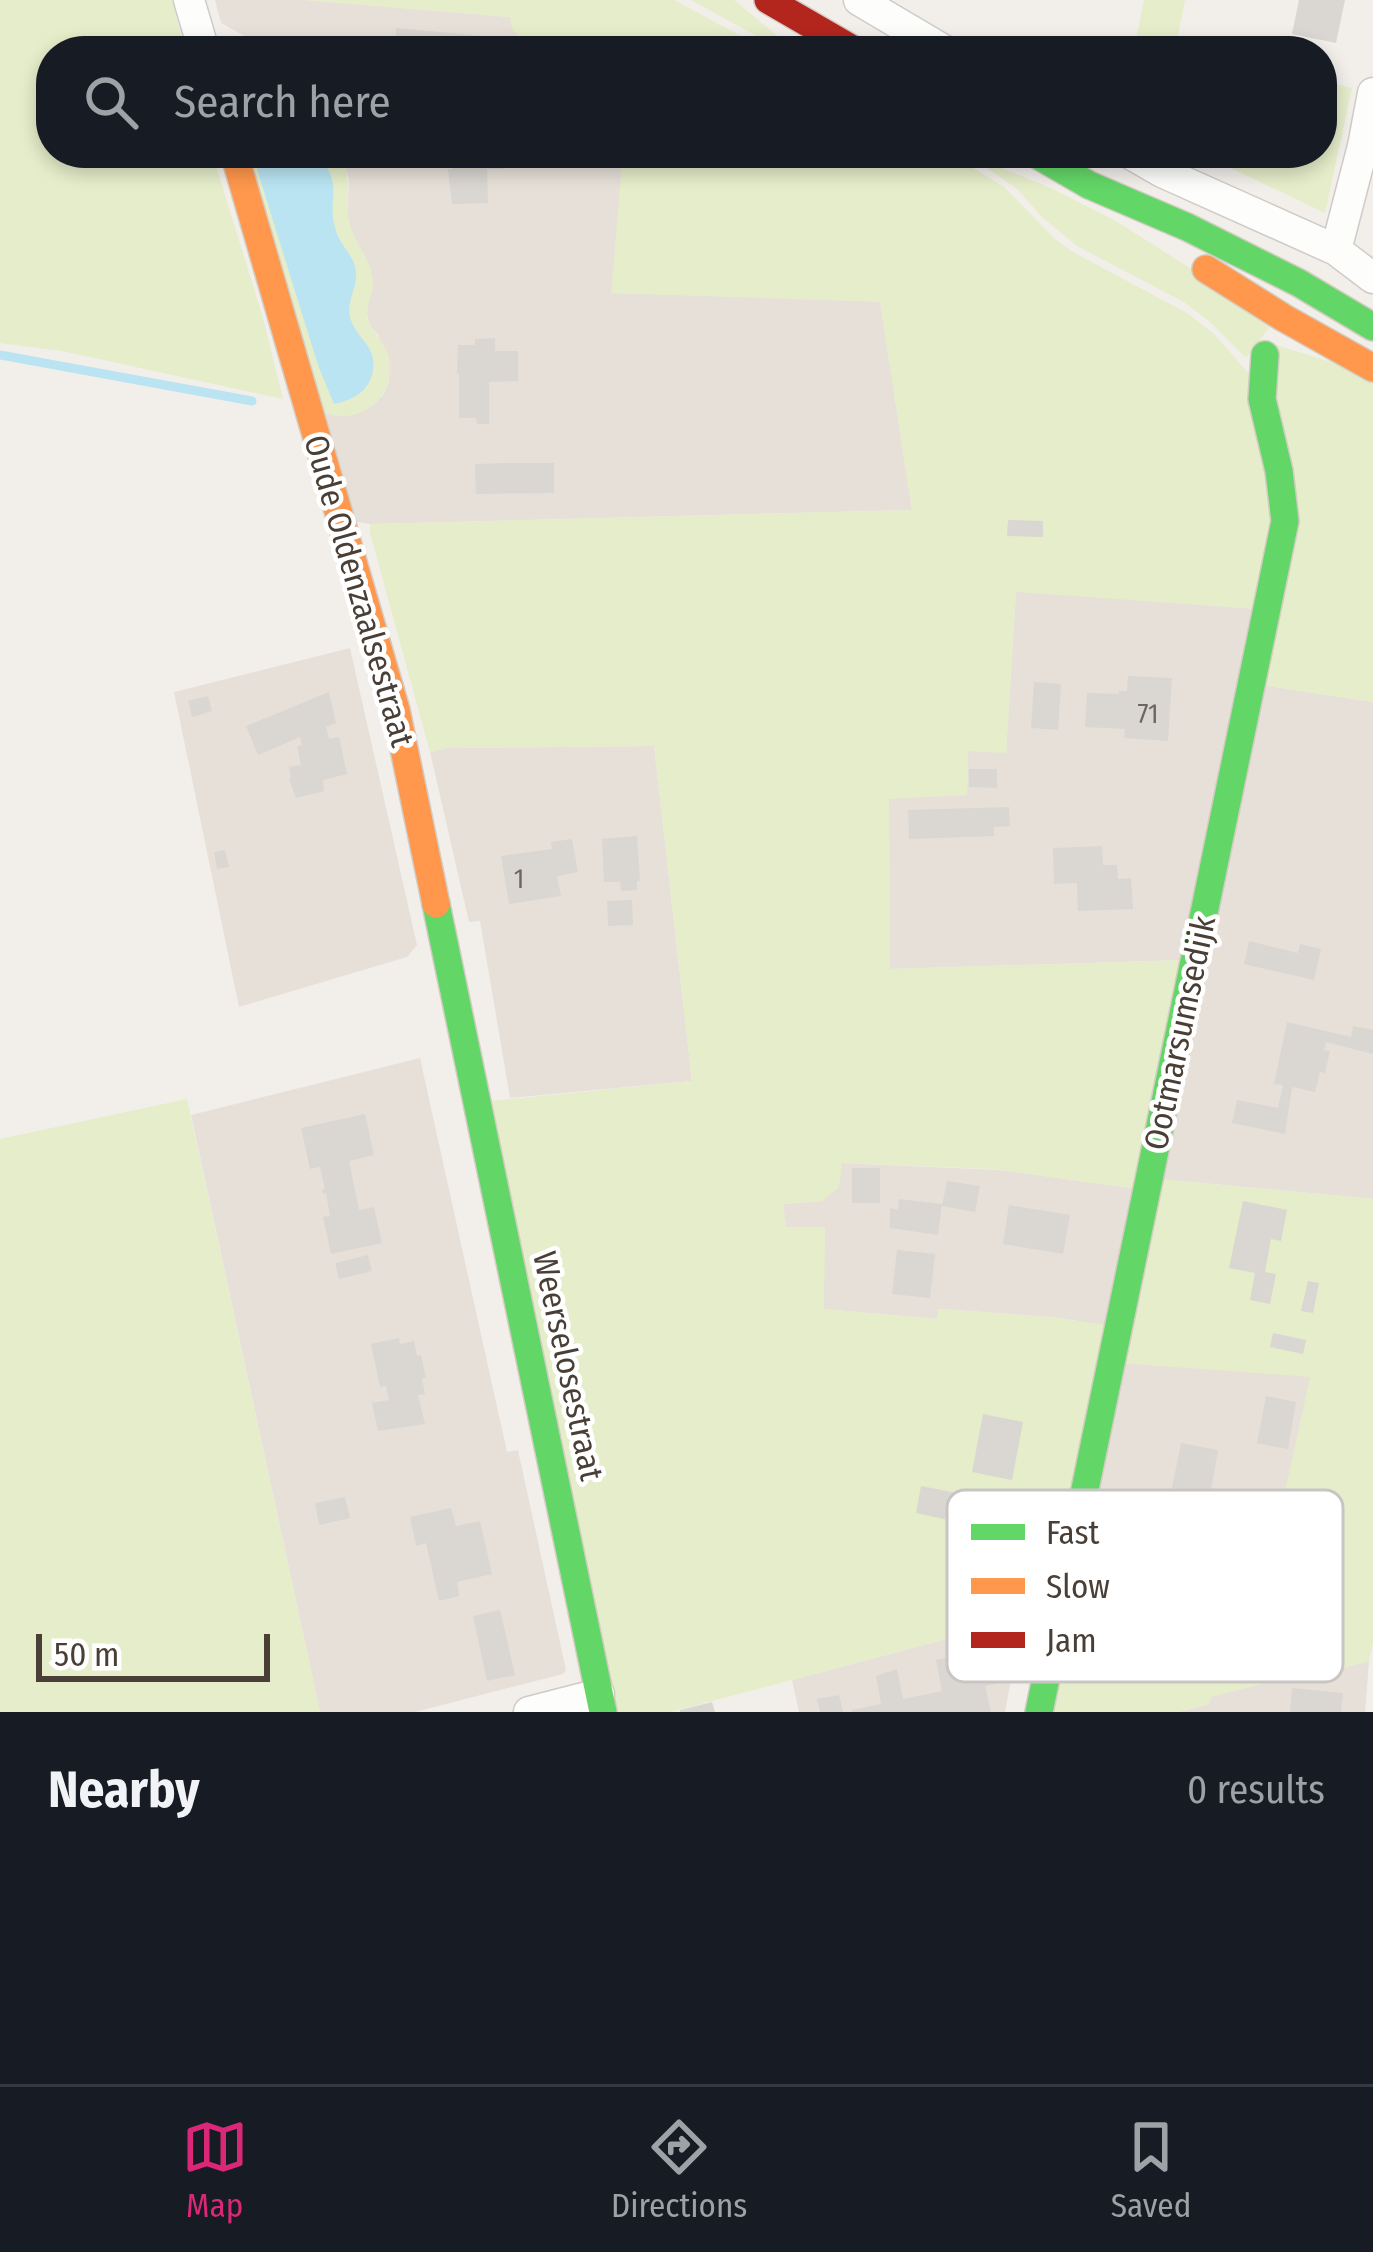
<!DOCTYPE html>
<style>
body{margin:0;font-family:"Fira Sans Condensed",sans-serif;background:#20242c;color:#f1f3f6}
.scale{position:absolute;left:36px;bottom:30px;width:234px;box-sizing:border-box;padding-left:12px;border:6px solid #493f36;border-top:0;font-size:33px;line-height:42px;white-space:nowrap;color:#493f36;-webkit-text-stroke:9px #fff;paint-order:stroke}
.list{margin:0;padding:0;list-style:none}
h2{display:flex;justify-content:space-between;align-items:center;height:156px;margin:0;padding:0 48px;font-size:51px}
h2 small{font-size:39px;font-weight:400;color:#9ea1a6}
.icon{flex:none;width:66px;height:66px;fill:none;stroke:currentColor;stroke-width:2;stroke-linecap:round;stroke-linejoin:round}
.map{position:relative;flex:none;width:1373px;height:1712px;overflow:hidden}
.search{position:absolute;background:#171b24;box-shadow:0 6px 18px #0003;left:36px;right:36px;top:36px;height:132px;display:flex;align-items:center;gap:30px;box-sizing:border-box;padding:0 42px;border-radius:48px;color:#9ea1a6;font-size:45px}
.sheet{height:372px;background:#171b24}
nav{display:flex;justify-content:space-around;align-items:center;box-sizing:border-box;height:168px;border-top:3px solid #363941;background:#171b24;font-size:33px;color:#9ea1a6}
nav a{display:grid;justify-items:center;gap:6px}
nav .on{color:#db2777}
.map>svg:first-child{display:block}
</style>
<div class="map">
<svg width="1373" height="1712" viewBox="0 0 1373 1712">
<rect width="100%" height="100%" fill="#f2efeb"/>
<path fill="#e6e0d8" d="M215 0H306L511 17 522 39 584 51H262L243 35 221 23Z
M336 153H623L612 293 880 301 912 510 370 524 351 521 320 412 339 416 373 405 383 395 389 382 378 335 369 324 367 313 371 270 352 233 347 215 349 180 343 161Z
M1016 591 1257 609 1185 960 890 969 889 798 967 795 968 751 1006 752Z
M350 648 417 945 407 957 239 1007 174 692Z
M1261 685 1373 702V1199L1159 1179Z
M654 746 692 1081 510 1098 480 921 469 922 430 752 448 748Z
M420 1058 507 1452 518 1450 566 1670 563 1674 415 1712H320L191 1115Z
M841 1163 999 1170 1139 1189 1110 1326 1052 1317 939 1309 937 1319 823 1309 825 1227H786L783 1204 823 1201Z
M1122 1363 1311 1376 1285 1493 1250 1489 1223 1627 1072 1598Z
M1022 1619 1005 1712H799L792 1680Z
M1369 1661 1365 1712H1178L1209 1704 1210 1697 1309 1671 1320 1674Z"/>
<path fill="#e5edca" d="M0 0H172L185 51H51V153H212L263 318 283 399 62 351 0 343Z
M306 0H674L769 51H584L522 39 513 30 510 17Z
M691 0H734L796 51H784Z
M1144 0H1185L1176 45 1199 51H1134Z
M1322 81 1352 88 1325 213 1199 153H1322Z
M239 153H336C357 179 342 198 350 225 356 245 374 263 373 286 372 298 363 310 369 322 374 334 384 342 388 354 396 384 378 412 347 416 338 417 329 414 320 412Z
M623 153H949L1004 187 1055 239 1073 252 1187 313 1213 333 1250 375 1273 486 1257 609 1016 592 1006 753 968 751 967 795 889 799 890 969 1185 960 1139 1189 993 1169 842 1163 839 1187 822 1201 783 1204 786 1227H825L824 1309 936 1319 939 1309 1052 1317 1110 1326 1046 1623 1022 1619 670 1712H615L491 1101 692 1081 654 746 448 748 430 752 370 533V524L912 510 880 302 611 293Z
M965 153 1053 189 1114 220 1274 321 1246 358 1209 321 1184 302 1077 246 1042 217 1016 188Z
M1276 345 1373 375V702L1261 685Z
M187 1099 320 1712H0V1139Z
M1159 1179 1373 1199V1642L1369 1661 1320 1674H1309L1308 1671 1211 1697 1209 1704 1178 1712H1049L1072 1598 1223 1626 1250 1489 1285 1493 1310 1377 1122 1363Z"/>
<path fill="#bae4f2" d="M252 153H315C347 185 325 198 336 231 341 247 355 256 356 273 357 290 345 303 351 320 357 339 377 346 373 370 370 391 353 400 334 404L318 365Z"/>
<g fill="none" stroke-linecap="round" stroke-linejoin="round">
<path stroke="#bae4f2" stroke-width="9" d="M0 355 252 401"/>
</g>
<path fill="#dad6d2" d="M1299 0H1345L1336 43 1292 34Z
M396 28 484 36 482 51H395Z
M452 153H506L504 169H487L488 203 452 204 448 169H452Z
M495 338V351H518V381L489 382V424H477L476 418H459V374H457L458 345H475V339Z
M502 463H554V493L476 494 475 464Z
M1008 520 1043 521V537L1007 536Z
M1128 676 1172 678 1168 741 1124 738 1125 729 1085 727 1087 693 1119 694V691H1127Z
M1034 682 1061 684 1058 730 1031 728Z
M329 692 336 723 326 727 329 739 339 737 347 774 323 780 324 791 296 798 289 779H291L289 767 301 765 297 746 302 745 300 737 258 755 246 726Z
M208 696 212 711 192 717 188 701Z
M969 769H997V788L969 787Z
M1009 807 1010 826 994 827V836L909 839 908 810Z
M637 836 640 881H637V890L621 891 620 882H604L602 839Z
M572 839 578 872 557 876 561 896 509 904 501 856 552 849 551 842Z
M1102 846 1103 865H1117L1118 879 1131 878 1133 909 1078 911 1077 883 1054 884 1053 848Z
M225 850 229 867 217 869 214 852Z
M632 900 633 925 608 926 607 901Z
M1249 941 1298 953 1300 944 1321 949 1314 980 1244 964Z
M1287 1022 1351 1037 1353 1026 1373 1030V1054L1326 1042 1324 1050 1330 1051 1325 1073 1320 1072 1315 1092 1292 1087 1285 1134 1232 1123 1237 1100 1278 1108 1283 1085 1274 1084Z
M365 1114 374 1155 349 1161 359 1210 374 1207 382 1243 331 1254 323 1217 330 1216 326 1193 323 1194 322 1189H325L320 1167 310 1169 301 1128Z
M852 1168H880V1203H852Z
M947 1181 980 1186 975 1212 942 1206Z
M899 1199 942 1204 938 1235 890 1228V1208L898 1210Z
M1243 1201 1287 1210 1281 1241 1271 1239 1265 1272 1276 1274 1270 1304 1250 1300 1255 1273 1229 1268Z
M1009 1205 1070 1215 1063 1254 1003 1244Z
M897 1250 935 1254 930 1298 892 1294Z
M368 1255 372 1271 339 1279 335 1263Z
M1308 1281 1319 1283 1313 1313 1301 1311Z
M1273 1333 1306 1340 1303 1354 1270 1347Z
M399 1338 400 1344 414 1341 417 1356 421 1355 426 1378H422L425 1394 418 1395 425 1424 378 1431 372 1403 389 1400 386 1386 380 1387 371 1344Z
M1266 1396 1296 1402 1288 1449 1257 1443Z
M983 1414 1023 1422 1012 1480 972 1472Z
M1181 1443 1218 1450 1210 1496 1172 1488Z
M921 1486 967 1495 962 1523 916 1513Z
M345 1497 350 1518 319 1525 315 1503Z
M451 1508 456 1526 480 1521 492 1574 457 1582 459 1596 439 1601 426 1543 416 1546 410 1517Z
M500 1610 515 1675 487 1681 473 1616Z
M1023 1627 1011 1680 985 1686 991 1712H852V1710L881 1704 876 1676 897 1669 903 1699 942 1691 936 1660 947 1658 950 1672 961 1670 960 1666 1012 1653 1006 1632Z
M1292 1688 1343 1693 1341 1712H1290Z
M839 1695 843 1712H820L817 1699Z
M712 1702 715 1712H680V1710Z"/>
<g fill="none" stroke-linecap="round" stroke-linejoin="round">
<defs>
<path id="street" d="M189 0 204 51
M859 0 945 51
M1129 153 1162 172 1336 250 1373 278
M1336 250 1363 146 1373 93
M529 1712 599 1694"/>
<path id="fast" d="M1034 153 1089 185 1187 227 1299 283 1373 327
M436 904 603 1712
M1039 1712 1285 521 1279 471 1262 399 1265 355"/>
<path id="slow" d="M234 153 396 710 436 904
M1206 269 1284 318 1373 368"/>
<path id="jam" d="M768 0 856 51"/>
</defs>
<use href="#street" stroke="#cfcbc7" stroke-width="33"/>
<use href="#fast" stroke="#d3ccc3" stroke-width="30"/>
<use href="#slow" stroke="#d3ccc3" stroke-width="30"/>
<use href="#jam" stroke="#d3ccc3" stroke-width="30"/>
<use href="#street" stroke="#fdfdfc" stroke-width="30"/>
<use href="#fast" stroke="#63d668" stroke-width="27"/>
<use href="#slow" stroke="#ff974d" stroke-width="27"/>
<use href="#jam" stroke="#b3261e" stroke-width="27"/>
</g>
<g text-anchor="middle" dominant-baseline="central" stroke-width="9" stroke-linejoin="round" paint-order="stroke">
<g font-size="27" fill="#6f665e">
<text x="1148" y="714">71</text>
<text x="519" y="879">1</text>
</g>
<g font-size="33" fill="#493f36" stroke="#fff">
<text transform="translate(359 591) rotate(74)">Oude Oldenzaalsestraat</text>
<text transform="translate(1180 1033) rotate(-78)">Ootmarsumsedijk</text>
<text transform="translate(568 1366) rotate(78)">Weerselosestraat</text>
</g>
</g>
<rect x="947" y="1490" width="396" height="192" rx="18" fill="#fff" stroke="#c8c5c3" stroke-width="3"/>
<rect x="971" y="1524" width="54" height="16" fill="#63d668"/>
<rect x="971" y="1578" width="54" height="16" fill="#ff974d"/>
<rect x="971" y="1632" width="54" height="16" fill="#b3261e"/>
<g font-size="33" fill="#493f36">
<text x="1046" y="1544">Fast</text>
<text x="1046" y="1598">Slow</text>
<text x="1046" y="1652">Jam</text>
</g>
</svg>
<div class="scale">50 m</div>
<div class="search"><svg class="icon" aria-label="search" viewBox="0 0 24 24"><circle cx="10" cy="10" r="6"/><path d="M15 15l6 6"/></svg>Search here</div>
</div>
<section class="sheet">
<h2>Nearby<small>0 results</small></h2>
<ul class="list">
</ul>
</section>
<nav>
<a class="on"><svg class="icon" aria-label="map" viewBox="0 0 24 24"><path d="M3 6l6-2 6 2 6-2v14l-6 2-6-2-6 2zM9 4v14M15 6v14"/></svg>Map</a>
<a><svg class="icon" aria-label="directions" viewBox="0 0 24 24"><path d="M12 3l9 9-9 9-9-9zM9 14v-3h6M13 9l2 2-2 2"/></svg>Directions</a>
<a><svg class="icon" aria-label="saved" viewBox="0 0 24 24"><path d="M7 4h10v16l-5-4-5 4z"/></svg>Saved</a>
</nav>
